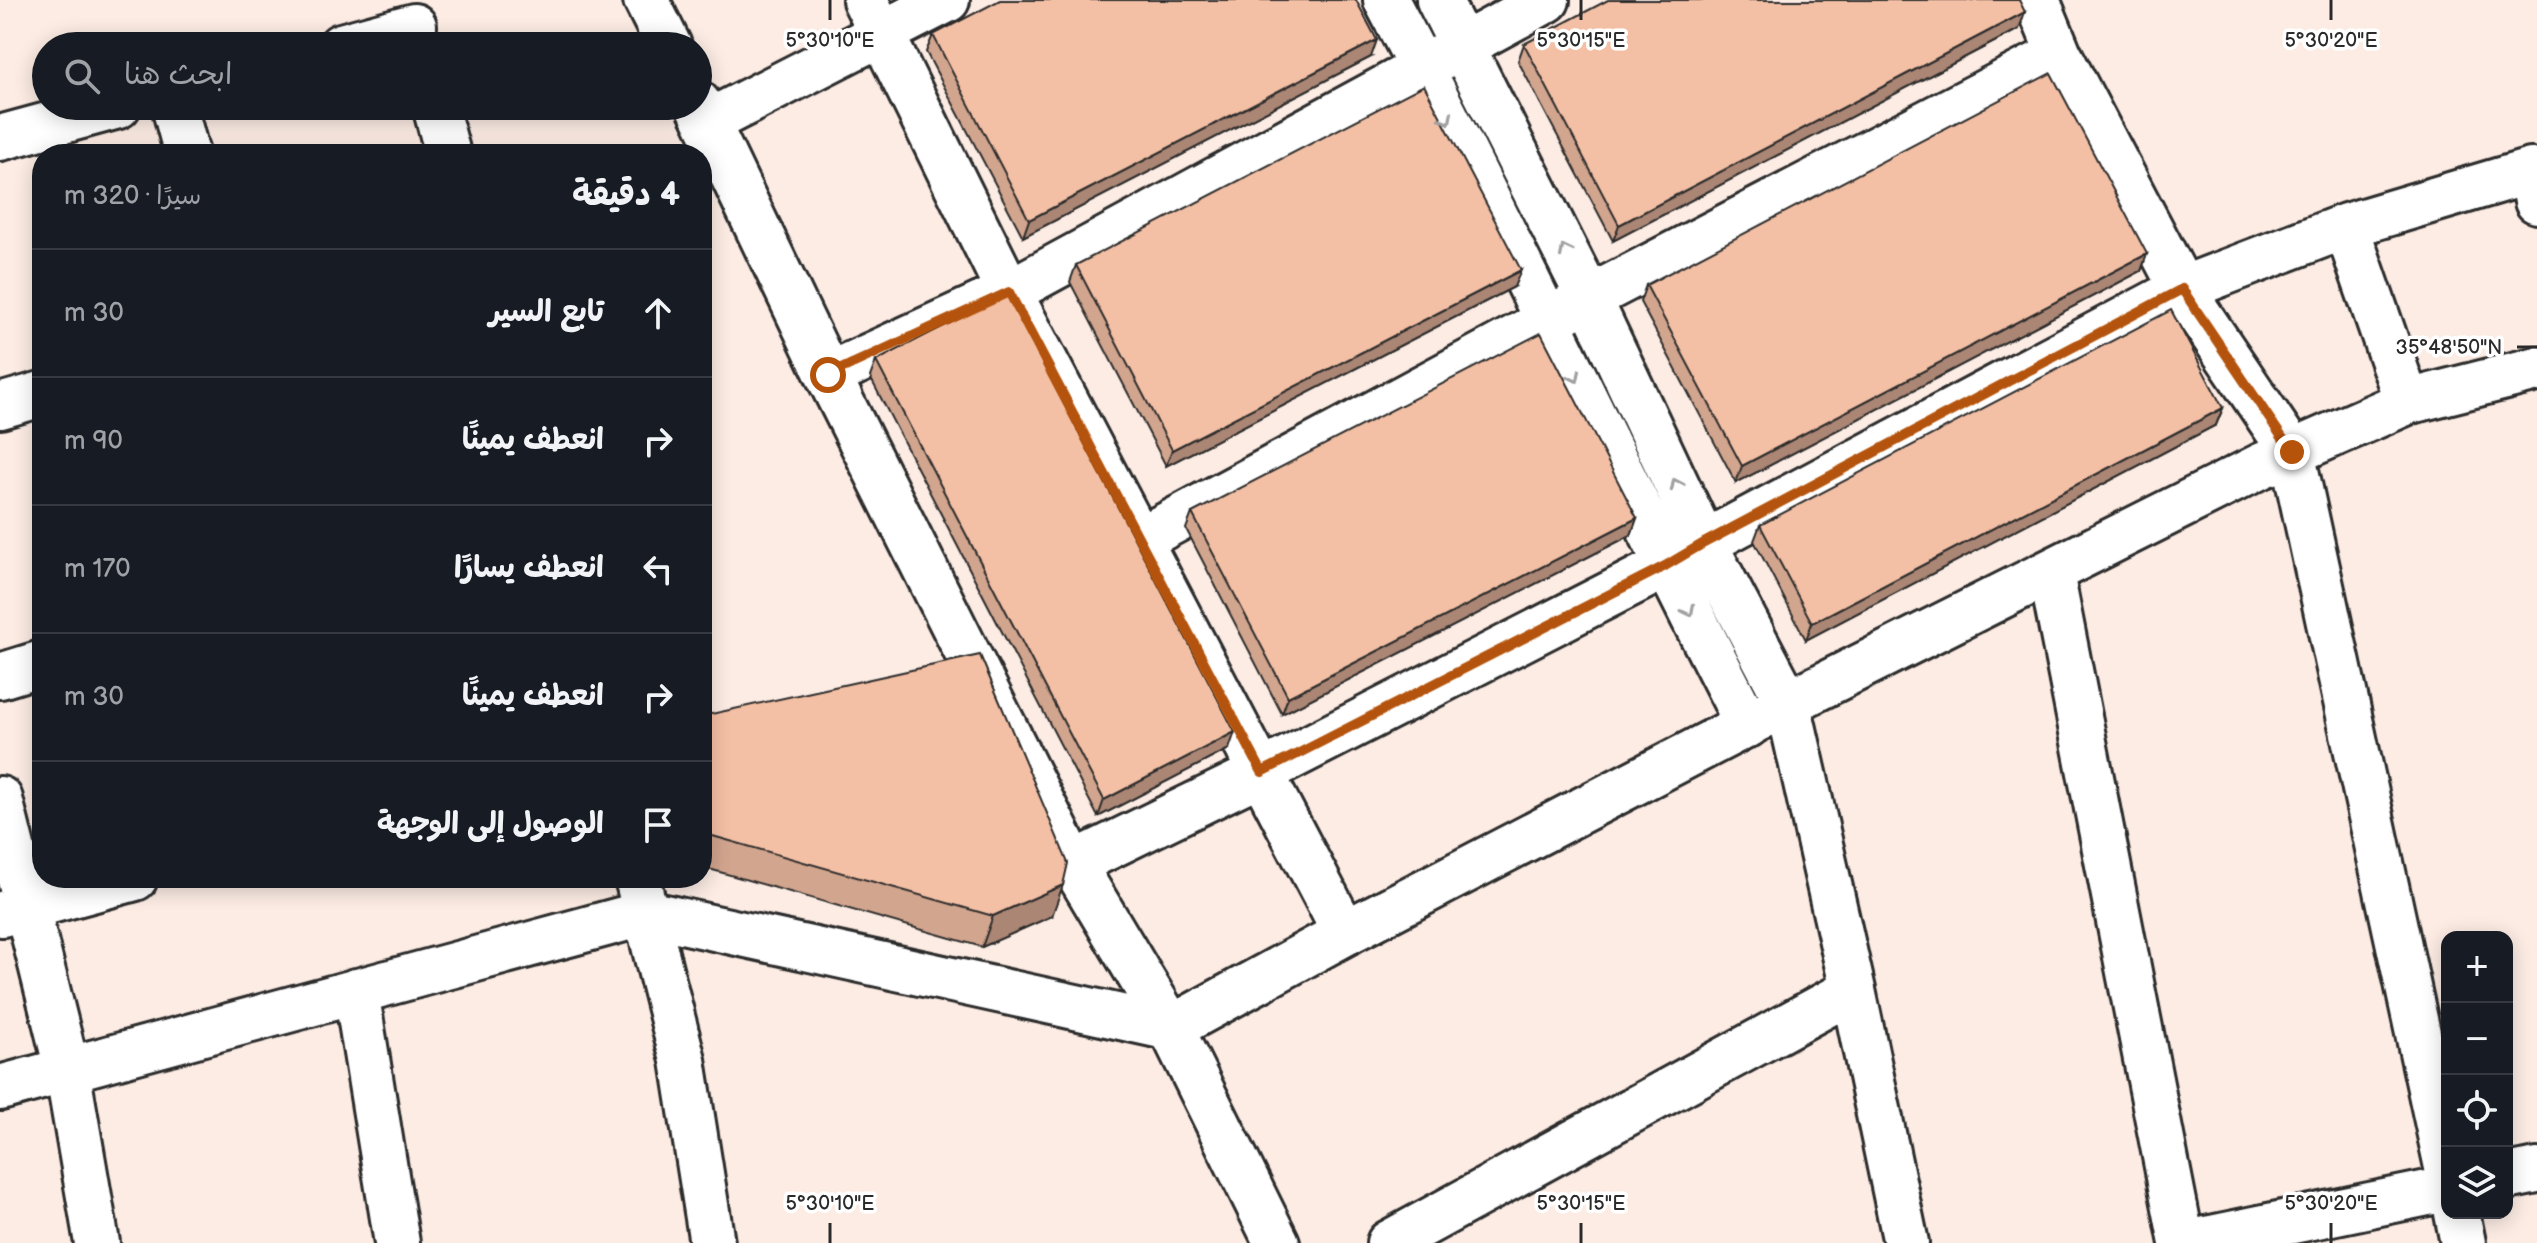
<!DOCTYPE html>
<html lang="ar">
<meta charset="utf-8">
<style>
body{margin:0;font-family:"Balsamiq Sans","Playpen Sans Arabic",sans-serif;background:#242831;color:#f1f3f6;direction:rtl}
.controls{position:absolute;right:24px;bottom:24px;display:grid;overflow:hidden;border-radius:16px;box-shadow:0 4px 20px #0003}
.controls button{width:72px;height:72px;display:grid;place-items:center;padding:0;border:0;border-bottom:2px solid #363941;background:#171b24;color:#f1f3f6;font:40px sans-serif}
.stop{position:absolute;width:24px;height:24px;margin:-18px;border:6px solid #b45309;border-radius:50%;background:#fff}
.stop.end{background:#b45309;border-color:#fff;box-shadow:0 2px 8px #0008}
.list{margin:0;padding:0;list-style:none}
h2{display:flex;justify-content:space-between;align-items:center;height:104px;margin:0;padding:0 32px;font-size:34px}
h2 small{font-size:26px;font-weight:400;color:#9ea1a6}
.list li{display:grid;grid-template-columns:52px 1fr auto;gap:24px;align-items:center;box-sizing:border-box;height:128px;padding:0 32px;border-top:2px solid #363941}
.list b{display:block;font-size:30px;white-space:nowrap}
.list em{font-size:26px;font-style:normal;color:#9ea1a6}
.icon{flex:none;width:44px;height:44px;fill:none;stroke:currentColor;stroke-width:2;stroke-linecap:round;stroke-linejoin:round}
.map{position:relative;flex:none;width:2537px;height:1243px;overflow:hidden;direction:ltr}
.search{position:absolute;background:#171b24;box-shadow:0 4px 20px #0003;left:32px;top:32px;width:680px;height:88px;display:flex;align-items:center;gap:20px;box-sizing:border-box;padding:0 28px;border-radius:44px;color:#9ea1a6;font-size:30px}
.panel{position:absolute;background:#171b24;box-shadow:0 4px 20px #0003;left:32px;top:144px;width:680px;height:744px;border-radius:32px;direction:rtl}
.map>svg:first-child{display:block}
</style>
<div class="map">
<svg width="2537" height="1243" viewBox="0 0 2537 1243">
<rect width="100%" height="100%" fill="#fcece4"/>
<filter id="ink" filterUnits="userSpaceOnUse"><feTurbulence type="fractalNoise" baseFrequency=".0125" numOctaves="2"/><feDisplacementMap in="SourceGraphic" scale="16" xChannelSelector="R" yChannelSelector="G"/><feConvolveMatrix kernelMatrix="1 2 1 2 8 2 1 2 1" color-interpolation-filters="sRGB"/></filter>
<g filter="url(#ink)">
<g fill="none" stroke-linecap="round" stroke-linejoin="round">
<defs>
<path id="minor" d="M646 0 669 46
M865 0 1009 292 1345 933 1788 703 2261 466 2407 402 2537 369
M1386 0C1512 239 1623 485 1748 725
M1439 0 1589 298 1704 543 1788 703 1853 990 1906 1243
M2037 0 2059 54 2182 289 2346 226
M341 46 414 26
M698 103 828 375 1009 292 1547 0
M174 106 187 154
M435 106 448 154
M708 122 947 0
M0 138 118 106
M828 375 1073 864
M2407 402 2346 226 2531 171 2537 201
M0 406 42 394
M1139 540 1589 298 2059 54
M2051 573 2182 1243
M0 676 42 663
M0 799 67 1069 97 1243
M637 878 683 1060 712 1243
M2 914 135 878
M1345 933 1171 1028 1073 864 1262 772 1665 566 1704 543 2182 289 2292 452 2447 1167
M356 991 397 1243
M0 1088 646 913 1171 1028 1277 1243
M2507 1177 2537 1171
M2457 1213 2463 1243
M1389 1243 1853 990
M2187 1243 2447 1189"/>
</defs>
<use href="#minor" stroke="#2b2b2b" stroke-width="50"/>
<use href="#minor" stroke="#fff" stroke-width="44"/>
</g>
<path fill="#d2a58e" stroke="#2b2b2b" stroke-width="2" d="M2019 29 1613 241 1518 61 1524 44Z
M933 35 1371 57 1023 237 926 52Z
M2147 254 2141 271 1736 483 1640 302 1646 285Z
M1076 265 1514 287 1166 466 1070 282Z
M876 361 1229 749 1098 817 870 377Z
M2223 408 2216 425 1806 640 1754 541 1760 525Z
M1192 513 1637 518 1631 535 1282 714 1186 529Z
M702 716 1052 916 982 947 702 867Z"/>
<path fill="#ab8674" stroke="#2b2b2b" stroke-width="2" d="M2025 12 2019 29 1613 241 1619 225Z
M1377 40 1371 57 1023 237 1029 220Z
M2147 254 2141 271 1736 483 1742 466Z
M1521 270 1514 287 1166 466 1172 450Z
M2223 408 2216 425 1806 640 1812 623Z
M1637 518 1631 535 1282 714 1288 697Z
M1235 732 1229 749 1098 817 1104 800Z
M1063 885 1052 916 982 947 993 916Z"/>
<path fill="#f4c0a5" stroke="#2b2b2b" stroke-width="2" d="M1000 0H1356L1377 40 1029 220 933 35Z
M1608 0H2019L2025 12 1619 225 1524 44Z
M2051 73 2147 254 1742 466 1646 285Z
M1424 85 1521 270 1172 450 1076 265Z
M1007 293 1235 732 1104 800 876 361Z
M2171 310 2223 408 1812 623 1760 525Z
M1541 333 1637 518 1288 697 1192 513Z
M980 655 1068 863 1063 885 993 916 702 833V716Z"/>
<defs><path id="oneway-chevron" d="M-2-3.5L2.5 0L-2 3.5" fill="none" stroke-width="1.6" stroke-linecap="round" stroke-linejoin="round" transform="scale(2)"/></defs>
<g stroke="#a0a0a0">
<use href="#oneway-chevron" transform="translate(1447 119) rotate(63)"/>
<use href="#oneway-chevron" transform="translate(1565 250) rotate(-117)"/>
<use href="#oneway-chevron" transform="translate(1575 377) rotate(64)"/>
<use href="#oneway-chevron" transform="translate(1676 484) rotate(-115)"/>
<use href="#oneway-chevron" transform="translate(1689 611) rotate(63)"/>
</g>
</g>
<g fill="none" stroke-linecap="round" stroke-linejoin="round" filter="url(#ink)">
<path stroke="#b45309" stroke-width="10" d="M828 375 1009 292 1262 772 1665 566 1704 543 2182 289 2292 452"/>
</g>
<path fill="none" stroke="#2b2b2b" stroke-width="3" d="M830 0V20M1581 0V20M2331 0V20M2517 347H2537M830 1223V1243M1581 1223V1243M2331 1223V1243"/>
<g font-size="20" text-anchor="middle" fill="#2b2b2b" stroke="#fff" stroke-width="7" stroke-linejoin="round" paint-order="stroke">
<text x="830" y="47">5°30'10"E</text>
<text x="1581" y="47">5°30'15"E</text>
<text x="2331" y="47">5°30'20"E</text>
<text x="2449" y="354">35°48'50"N</text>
<text x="830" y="1210">5°30'10"E</text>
<text x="1581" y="1210">5°30'15"E</text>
<text x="2331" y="1210">5°30'20"E</text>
</g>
</svg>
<div class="controls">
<button>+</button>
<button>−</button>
<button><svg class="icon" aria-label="locate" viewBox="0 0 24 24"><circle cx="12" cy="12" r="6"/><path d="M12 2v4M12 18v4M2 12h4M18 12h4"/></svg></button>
<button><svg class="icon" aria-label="layers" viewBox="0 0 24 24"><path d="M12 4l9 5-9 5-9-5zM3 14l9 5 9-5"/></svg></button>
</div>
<div class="stop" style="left:828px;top:375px"></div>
<div class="stop end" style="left:2292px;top:452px"></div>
<div class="search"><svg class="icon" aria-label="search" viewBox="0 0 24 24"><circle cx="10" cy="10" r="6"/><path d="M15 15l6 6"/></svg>ابحث هنا</div>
<section class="panel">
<h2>4 دقيقة<small>سيرًا · 320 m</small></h2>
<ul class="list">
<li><svg class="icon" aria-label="ahead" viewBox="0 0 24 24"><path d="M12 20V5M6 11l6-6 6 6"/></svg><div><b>تابع السير</b></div><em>30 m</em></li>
<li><svg class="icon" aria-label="right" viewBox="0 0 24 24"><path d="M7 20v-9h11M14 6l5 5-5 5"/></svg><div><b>انعطف يمينًا</b></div><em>90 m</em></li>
<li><svg class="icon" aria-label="left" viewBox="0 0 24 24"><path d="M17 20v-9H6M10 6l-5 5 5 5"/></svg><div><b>انعطف يسارًا</b></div><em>170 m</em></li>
<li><svg class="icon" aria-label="right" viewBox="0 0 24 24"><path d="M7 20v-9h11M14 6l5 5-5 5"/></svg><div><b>انعطف يمينًا</b></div><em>30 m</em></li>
<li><svg class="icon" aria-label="arrive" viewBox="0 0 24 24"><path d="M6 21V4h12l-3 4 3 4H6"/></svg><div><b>الوصول إلى الوجهة</b></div></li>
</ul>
</section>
</div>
